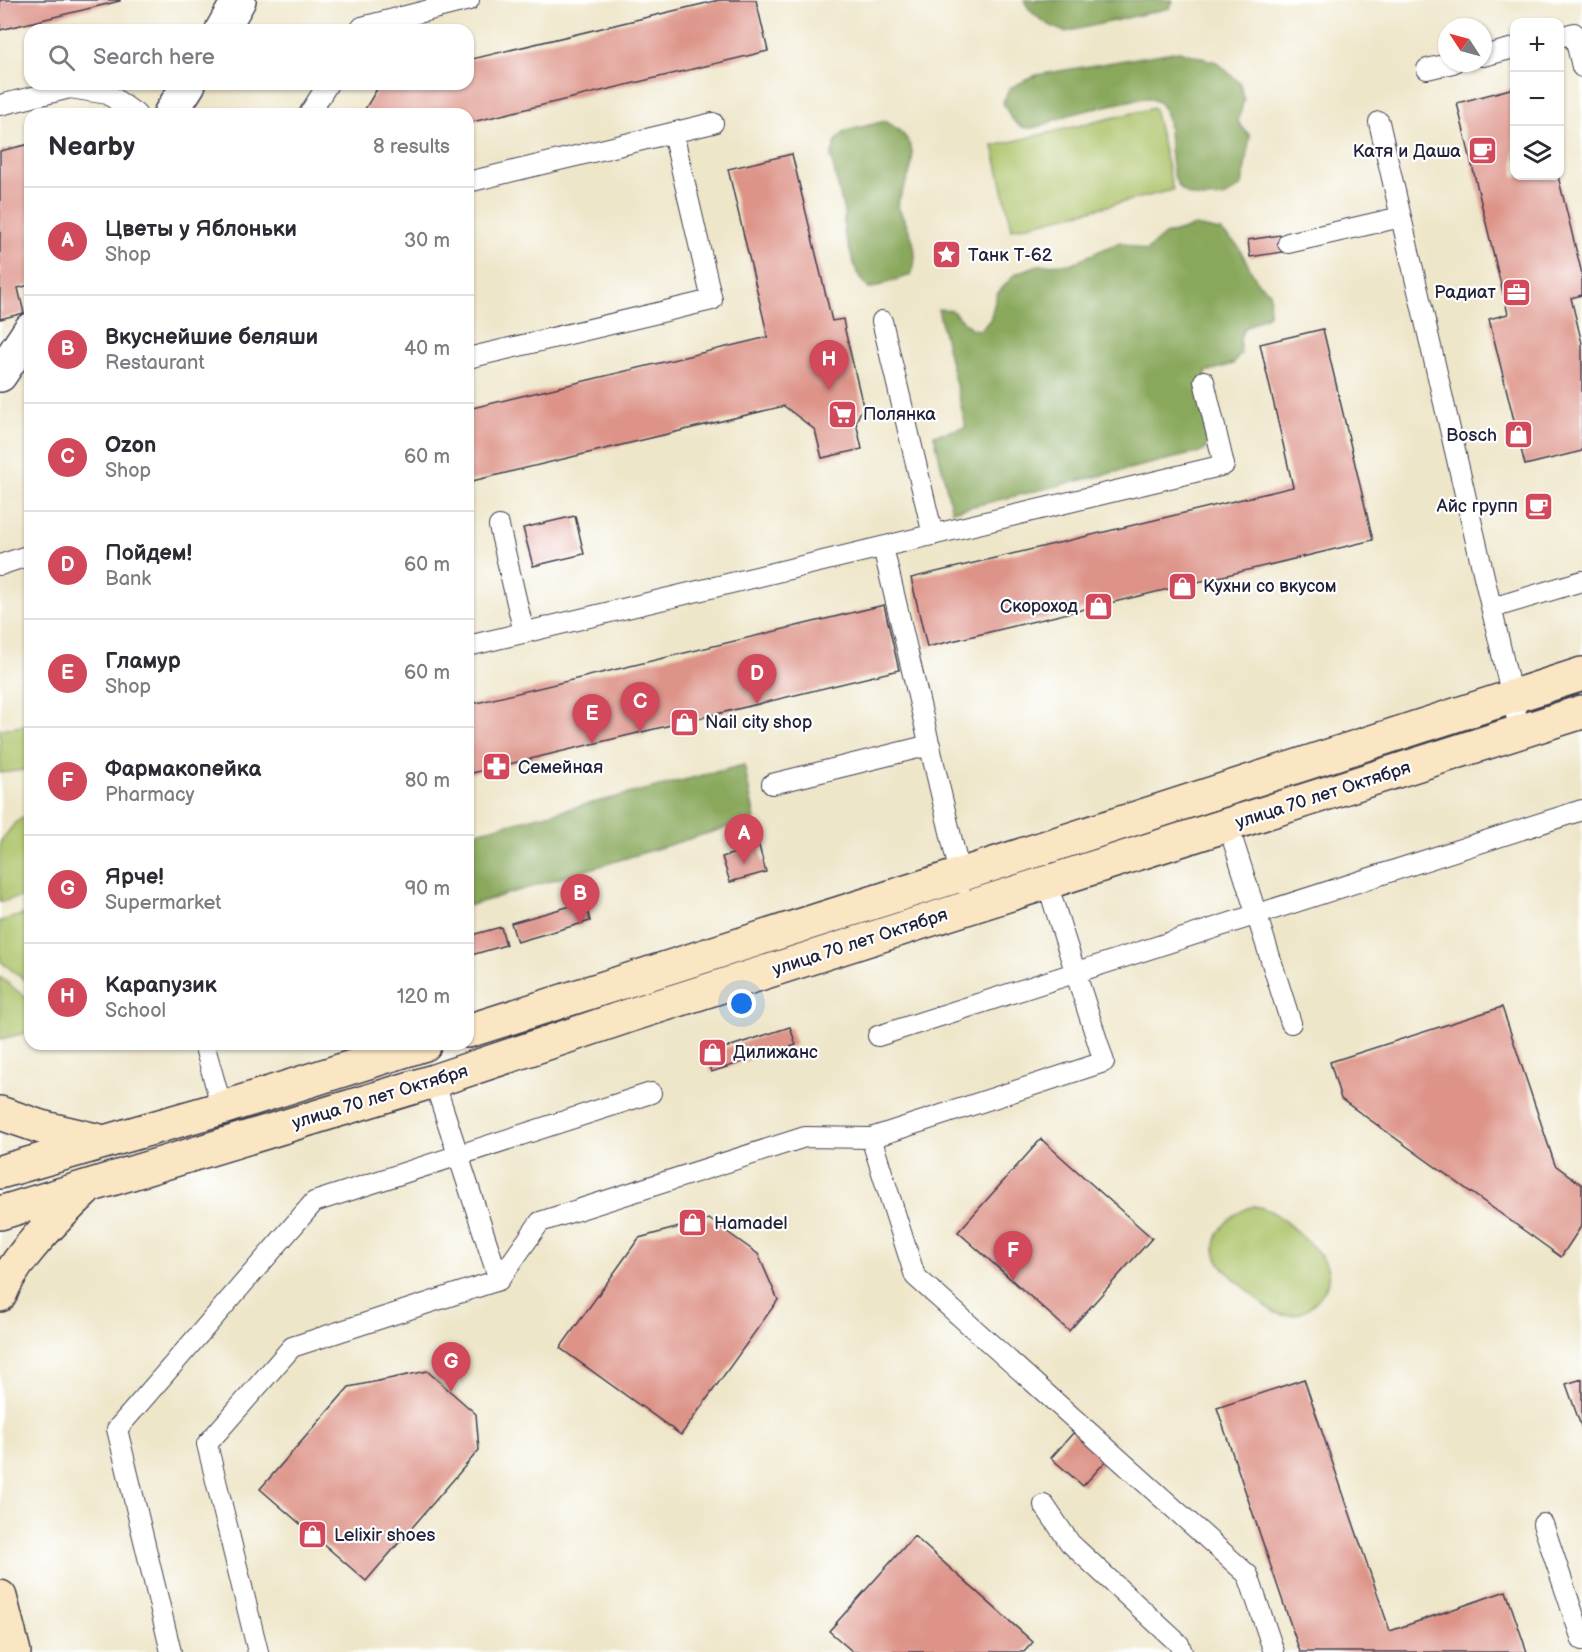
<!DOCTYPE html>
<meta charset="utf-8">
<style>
body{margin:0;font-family:"Balsamiq Sans",sans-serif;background:#f7f7f7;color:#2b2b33}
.controls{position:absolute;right:18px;top:18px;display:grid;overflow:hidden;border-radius:12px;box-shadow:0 2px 4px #0004}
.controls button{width:54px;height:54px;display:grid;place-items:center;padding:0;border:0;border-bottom:2px solid #e1e1e2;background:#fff;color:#2b2b33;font:30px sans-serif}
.compass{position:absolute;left:1438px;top:18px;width:54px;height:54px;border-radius:50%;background:#fff;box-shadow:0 2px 4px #0004;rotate:306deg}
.you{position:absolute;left:742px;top:1004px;width:21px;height:21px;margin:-15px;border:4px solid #fff;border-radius:50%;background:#1a73e8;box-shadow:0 0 0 9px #1a73e833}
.badge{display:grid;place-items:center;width:39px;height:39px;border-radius:50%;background:#d1495b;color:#fff;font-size:20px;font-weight:700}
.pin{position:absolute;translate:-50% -50px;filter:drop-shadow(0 2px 3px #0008)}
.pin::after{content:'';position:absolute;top:32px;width:21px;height:18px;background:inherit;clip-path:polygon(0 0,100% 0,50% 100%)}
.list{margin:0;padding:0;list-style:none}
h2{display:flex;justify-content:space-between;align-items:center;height:78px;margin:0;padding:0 24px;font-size:26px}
h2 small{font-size:20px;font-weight:400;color:#7c7c81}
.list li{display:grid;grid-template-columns:39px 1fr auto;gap:18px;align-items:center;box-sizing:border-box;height:108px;padding:0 24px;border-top:2px solid #e1e1e2}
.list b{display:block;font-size:22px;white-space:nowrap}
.list p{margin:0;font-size:20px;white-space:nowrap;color:#7c7c81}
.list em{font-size:20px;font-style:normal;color:#7c7c81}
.icon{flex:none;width:33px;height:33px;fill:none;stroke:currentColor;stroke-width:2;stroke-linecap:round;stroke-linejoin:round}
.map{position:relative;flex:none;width:1582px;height:1652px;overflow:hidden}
.search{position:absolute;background:#fff;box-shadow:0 2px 4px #0004;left:24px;top:24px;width:450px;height:66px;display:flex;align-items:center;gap:15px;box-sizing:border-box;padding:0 21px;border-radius:18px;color:#7c7c81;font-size:22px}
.panel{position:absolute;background:#fff;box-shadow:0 2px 4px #0004;left:24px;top:108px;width:450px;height:942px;border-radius:18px}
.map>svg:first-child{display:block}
</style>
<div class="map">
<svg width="1582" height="1652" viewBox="0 0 1582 1652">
<rect width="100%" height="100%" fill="#fff"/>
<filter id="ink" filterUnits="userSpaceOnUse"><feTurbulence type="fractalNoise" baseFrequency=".0167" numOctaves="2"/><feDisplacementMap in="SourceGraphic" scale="12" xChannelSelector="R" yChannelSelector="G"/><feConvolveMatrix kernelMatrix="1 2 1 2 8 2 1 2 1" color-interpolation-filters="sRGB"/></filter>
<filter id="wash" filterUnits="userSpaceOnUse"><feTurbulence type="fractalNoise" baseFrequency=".008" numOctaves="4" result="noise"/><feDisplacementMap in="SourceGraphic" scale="24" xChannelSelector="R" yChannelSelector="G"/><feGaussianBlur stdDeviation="1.35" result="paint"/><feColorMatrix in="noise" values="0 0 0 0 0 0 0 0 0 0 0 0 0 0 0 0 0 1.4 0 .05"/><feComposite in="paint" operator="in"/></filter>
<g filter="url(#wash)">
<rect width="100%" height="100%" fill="#eee6c9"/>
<path fill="#acc267" stroke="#677251" stroke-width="1.5" d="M1154 108 1173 190 1012 229 993 146Z
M30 725V767L24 770 0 773V729Z
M30 813V877L24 885 21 897 0 902V842L15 823Z
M25 914 30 921V984L0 961V921Z
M0 977 30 1001V1032L0 1039Z
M1254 1206C1274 1209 1285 1221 1299 1234 1324 1256 1344 1276 1312 1305 1303 1313 1291 1318 1279 1314 1267 1310 1258 1300 1250 1292 1240 1283 1228 1275 1220 1263 1204 1238 1231 1212 1254 1206Z"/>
<path fill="#89a85c" stroke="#56654c" stroke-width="1.5" d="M1024 0H1173L1170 8 1065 32C1049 26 1031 17 1024 0Z
M1179 51 1216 62 1240 83 1244 99 1238 122 1250 136 1242 185C1225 198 1225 198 1204 198 1163 198 1173 148 1168 122 1167 116 1164 109 1161 104 1158 102 1152 99 1148 98 1141 97 1076 113 1066 116 1036 127 1019 142 1003 102L1010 88 1036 75Z
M885 121C928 145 911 169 897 205 908 228 922 249 911 275L869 289 857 273 844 232V212L831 157 835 143 839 137 846 131Z
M1195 226 1221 231 1238 246 1258 283 1270 292 1269 315C1249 326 1236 326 1241 353L1233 364 1206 372 1211 438 1204 451 952 511 934 435 966 427 938 309 951 310 972 329 980 330 990 320 997 294 1015 274 1038 265 1070 264 1120 242 1146 251 1165 235Z
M744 765 755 819 468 906V834Z"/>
<g id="blocks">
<path fill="#dd9387" d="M0 0H120V1L0 30Z
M719 0H756L768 51 468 123V114H362L380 84H468V60Z
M1514 88V176H1558L1582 274V295L1571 298 1582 343V451L1525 465 1489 319 1508 314 1457 103Z
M30 144V285L18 288 24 313 0 319V151Z
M792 154 832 321 843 319 845 330 863 406 856 422 862 449 822 458 815 430 784 406 468 482V409L768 337 728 169Z
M1280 235 1282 252 1250 257 1248 240Z
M1323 329 1373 540 927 647 911 578 1293 487 1260 344Z
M1545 495 1549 512 1533 516 1529 499Z
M575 516 584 554 533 566 523 528Z
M884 605 899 670 468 774V705Z
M759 846 766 872 730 882 722 857Z
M585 902 590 921 517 942 511 923Z
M501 927 506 945 468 956V936Z
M1502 1007 1555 1165 1582 1185V1225L1561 1257 1341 1099 1330 1062Z
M790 1027 796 1045 711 1072 706 1054Z
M1041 1139 1152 1238 1069 1331 958 1232Z
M709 1219 758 1254 778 1300 681 1435 560 1348 639 1238Z
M427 1371 476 1414 479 1450 366 1581 260 1489 349 1387Z
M1304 1379 1390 1631 1506 1591 1527 1652H1300L1217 1408Z
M1582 1379V1429L1566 1384Z
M1074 1432 1106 1461 1083 1486 1051 1458Z
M914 1536 1033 1642 1024 1652H853L829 1631Z"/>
</g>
</g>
<g filter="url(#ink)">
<use href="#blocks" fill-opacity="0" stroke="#413f50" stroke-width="1.5"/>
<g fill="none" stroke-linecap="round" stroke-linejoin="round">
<defs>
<path id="lane" d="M360 30 362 27 469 0
M1560 37 1574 33 1582 67
M1483 56 1514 48
M1427 69 1453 63
M0 105 70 88 108 94 136 114
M309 114 328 84
M1379 122 1520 732
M468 182 713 123
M1288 243 1401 217
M882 321 933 535
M468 358 712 300 673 133
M499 526 524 633
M883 547 962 883
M0 565 30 555
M1492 608 1582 581
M468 646 1224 465 1204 381
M772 784 930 745
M1228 825 1291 1023
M878 1036 1582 810
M204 1044 222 1108
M434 1081 499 1280
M871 1138 915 1276 1248 1575 1274 1652
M1044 1505 1070 1543 1179 1644 1182 1652
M1543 1524 1582 1640
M171 1652 117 1429 314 1202 651 1093
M258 1652 207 1444 292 1347 499 1280 540 1222 805 1137 871 1138 1104 1062 1047 883"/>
<path id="street" d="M222 30 239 0
M170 114 189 84
M0 375 30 330"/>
<path id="secondary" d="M468 1031 960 875 1582 674
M0 1113 41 1127 100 1141
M0 1172 222 1108 425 1044
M0 1213 434 1081 634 1014 1582 712
M0 1295C13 1259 57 1217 85 1190
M0 1597 14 1652"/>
</defs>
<use href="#lane" stroke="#413f50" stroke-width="22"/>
<use href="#street" stroke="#413f50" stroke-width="36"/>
<use href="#secondary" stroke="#413f50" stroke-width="36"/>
<use href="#lane" stroke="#fff" stroke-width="20"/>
<use href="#street" stroke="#fff" stroke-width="33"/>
<use href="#secondary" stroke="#fbe6c4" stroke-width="33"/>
</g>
</g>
<defs>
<symbol id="cafe-square" viewBox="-11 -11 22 22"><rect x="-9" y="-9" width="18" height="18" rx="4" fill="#d1495b" stroke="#fff"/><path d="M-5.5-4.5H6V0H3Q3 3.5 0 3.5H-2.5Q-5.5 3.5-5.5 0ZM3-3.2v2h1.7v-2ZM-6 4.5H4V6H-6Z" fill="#fff"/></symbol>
<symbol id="sight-square" viewBox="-11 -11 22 22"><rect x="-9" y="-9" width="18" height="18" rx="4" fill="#d1495b" stroke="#fff"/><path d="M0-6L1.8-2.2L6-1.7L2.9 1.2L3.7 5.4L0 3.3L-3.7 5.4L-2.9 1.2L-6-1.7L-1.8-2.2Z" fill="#fff"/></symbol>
<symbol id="office-square" viewBox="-11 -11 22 22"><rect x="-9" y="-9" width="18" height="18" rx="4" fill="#d1495b" stroke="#fff"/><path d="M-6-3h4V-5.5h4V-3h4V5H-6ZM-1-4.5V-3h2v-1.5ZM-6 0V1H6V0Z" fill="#fff"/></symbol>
<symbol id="supermarket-square" viewBox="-11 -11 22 22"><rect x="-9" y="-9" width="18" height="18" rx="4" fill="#d1495b" stroke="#fff"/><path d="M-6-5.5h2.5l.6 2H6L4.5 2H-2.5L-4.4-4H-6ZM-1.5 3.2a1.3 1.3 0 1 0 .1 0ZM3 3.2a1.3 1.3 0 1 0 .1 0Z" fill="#fff"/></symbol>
<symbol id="shop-square" viewBox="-11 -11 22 22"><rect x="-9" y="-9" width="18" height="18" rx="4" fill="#d1495b" stroke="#fff"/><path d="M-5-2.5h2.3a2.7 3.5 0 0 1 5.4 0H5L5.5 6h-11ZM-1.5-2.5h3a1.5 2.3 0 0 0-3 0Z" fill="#fff"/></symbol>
<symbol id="pharmacy-square" viewBox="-11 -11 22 22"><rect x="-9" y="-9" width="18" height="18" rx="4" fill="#d1495b" stroke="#fff"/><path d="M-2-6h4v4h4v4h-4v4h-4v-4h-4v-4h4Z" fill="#fff"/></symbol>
</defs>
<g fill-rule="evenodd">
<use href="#cafe-square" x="1466" y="134" width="33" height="33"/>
<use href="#sight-square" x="930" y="238" width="33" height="33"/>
<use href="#office-square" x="1500" y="276" width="33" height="33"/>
<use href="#supermarket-square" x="826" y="398" width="33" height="33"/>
<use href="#shop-square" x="1502" y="418" width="33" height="33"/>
<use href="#cafe-square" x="1522" y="490" width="33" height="33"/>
<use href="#shop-square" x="1166" y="570" width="33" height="33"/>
<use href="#shop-square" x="1082" y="590" width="33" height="33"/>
<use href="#shop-square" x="668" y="706" width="33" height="33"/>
<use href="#pharmacy-square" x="480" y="750" width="33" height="33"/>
<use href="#shop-square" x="696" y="1036" width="33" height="33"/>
<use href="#shop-square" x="676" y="1206" width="33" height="33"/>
<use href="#shop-square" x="296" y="1518" width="33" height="33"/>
</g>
<g text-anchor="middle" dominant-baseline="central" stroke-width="4.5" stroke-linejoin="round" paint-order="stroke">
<g font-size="18" fill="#22223b" stroke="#fff" text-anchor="start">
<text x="1461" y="151" text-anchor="end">Катя и Даша</text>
<text x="968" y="255">Танк Т-62</text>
<text x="1496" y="292" text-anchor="end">Радиат</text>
<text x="863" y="414">Полянка</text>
<text x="1497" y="435" text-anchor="end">Bosch</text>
<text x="1518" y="506" text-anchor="end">Айс групп</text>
<text x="1203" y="586">Кухни со вкусом</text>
<text x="1078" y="606" text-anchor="end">Скороход</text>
<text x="705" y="722">Nail city shop</text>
<text x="518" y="767">Семейная</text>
<text x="733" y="1052">Дилижанс</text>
<text x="714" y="1223">Hamadel</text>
<text x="334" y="1535">Lelixir shoes</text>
</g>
<g font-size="18" fill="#22223b" stroke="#fff">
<text transform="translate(1323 795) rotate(-18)">улица 70 лет Октября</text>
<text transform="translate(860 942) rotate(-18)">улица 70 лет Октября</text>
<text transform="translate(380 1097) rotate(-17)">улица 70 лет Октября</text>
</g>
</g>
</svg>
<div class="controls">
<button>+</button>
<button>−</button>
<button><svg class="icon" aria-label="layers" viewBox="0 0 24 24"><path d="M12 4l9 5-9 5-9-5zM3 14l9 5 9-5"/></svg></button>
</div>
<svg class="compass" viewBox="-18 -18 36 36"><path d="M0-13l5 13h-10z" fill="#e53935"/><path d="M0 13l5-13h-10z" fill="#7c7c81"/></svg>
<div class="you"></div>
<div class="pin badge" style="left:744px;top:864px">A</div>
<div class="pin badge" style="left:580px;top:924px">B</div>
<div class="pin badge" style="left:640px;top:732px">C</div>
<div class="pin badge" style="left:757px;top:704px">D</div>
<div class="pin badge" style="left:592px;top:744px">E</div>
<div class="pin badge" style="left:1013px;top:1281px">F</div>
<div class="pin badge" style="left:451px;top:1392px">G</div>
<div class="pin badge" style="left:829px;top:390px">H</div>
<div class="search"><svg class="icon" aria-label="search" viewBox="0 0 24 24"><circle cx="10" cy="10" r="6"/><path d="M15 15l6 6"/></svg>Search here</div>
<section class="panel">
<h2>Nearby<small>8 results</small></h2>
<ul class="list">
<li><span class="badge">A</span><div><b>Цветы у Яблоньки</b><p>Shop</p></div><em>30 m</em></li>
<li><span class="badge">B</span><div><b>Вкуснейшие беляши</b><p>Restaurant</p></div><em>40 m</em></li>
<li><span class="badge">C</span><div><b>Ozon</b><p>Shop</p></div><em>60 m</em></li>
<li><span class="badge">D</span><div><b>Пойдем!</b><p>Bank</p></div><em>60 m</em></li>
<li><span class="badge">E</span><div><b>Гламур</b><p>Shop</p></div><em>60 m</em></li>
<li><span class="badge">F</span><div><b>Фармакопейка</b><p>Pharmacy</p></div><em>80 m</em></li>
<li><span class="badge">G</span><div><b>Ярче!</b><p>Supermarket</p></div><em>90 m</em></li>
<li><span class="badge">H</span><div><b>Карапузик</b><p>School</p></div><em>120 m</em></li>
</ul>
</section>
</div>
